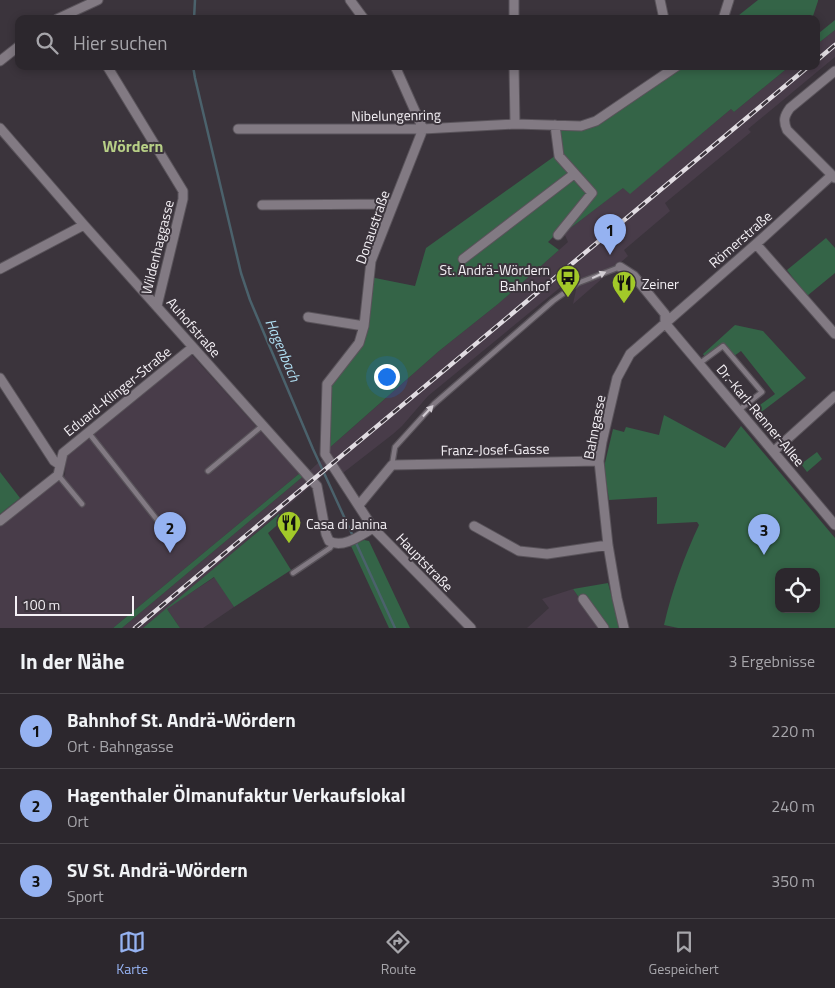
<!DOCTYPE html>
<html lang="de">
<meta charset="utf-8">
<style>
body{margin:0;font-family:"Titillium Web",sans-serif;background:#342f35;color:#f1f3f6}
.controls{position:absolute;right:15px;bottom:15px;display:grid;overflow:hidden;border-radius:10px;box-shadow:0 2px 8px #0003}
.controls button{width:45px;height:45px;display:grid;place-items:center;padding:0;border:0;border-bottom:1px solid #484449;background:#2c272d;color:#f1f3f6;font:25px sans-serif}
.scale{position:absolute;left:15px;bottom:12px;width:119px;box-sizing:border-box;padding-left:5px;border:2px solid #f4f0f5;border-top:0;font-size:14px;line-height:18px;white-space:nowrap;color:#f4f0f5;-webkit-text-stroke:4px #3b343c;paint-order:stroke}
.you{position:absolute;left:386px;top:376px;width:18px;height:18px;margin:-12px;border:4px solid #fff;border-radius:50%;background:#1a73e8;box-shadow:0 0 0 8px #1a73e833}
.badge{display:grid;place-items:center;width:32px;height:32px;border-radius:50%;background:#95b2f1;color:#111;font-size:16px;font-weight:700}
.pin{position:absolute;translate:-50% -41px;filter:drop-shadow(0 1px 2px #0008)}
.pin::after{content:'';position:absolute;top:26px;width:18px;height:15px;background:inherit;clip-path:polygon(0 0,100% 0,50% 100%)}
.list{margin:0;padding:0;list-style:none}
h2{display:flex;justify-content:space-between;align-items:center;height:65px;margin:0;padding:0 20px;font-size:21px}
h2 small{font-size:16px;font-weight:400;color:#a6a5aa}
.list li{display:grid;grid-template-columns:32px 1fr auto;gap:15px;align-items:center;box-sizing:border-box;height:75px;padding:0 20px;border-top:1px solid #484449}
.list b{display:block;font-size:19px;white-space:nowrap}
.list p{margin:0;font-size:16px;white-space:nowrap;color:#a6a5aa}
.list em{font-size:16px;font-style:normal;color:#a6a5aa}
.icon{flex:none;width:28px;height:28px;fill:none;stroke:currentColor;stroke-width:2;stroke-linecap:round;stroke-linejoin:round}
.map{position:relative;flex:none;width:835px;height:628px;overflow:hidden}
.search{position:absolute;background:#2c272d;box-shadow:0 2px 8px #0003;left:15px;right:15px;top:15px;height:55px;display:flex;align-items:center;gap:12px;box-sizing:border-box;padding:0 18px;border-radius:10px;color:#a6a5aa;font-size:19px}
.sheet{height:290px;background:#2c272d}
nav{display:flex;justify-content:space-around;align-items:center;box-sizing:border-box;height:70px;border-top:1px solid #484449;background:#2c272d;font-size:14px;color:#a6a5aa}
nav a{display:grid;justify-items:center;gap:2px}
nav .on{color:#95b2f1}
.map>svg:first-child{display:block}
</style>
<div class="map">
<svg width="835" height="628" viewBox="0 0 835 628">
<rect width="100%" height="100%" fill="#3b343c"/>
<path fill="#483c49" d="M835 30V57L748 129 751 132 665 203 670 211 624 250 628 256 573 304 577 285 573 277 428 396 402 426 393 434 339 476 334 466 172 605 215 577 234 607 203 628H180L167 609 143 628H122L306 474 328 454 327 450 386 398 439 351 498 304 568 242 564 233 624 187 630 193 731 109 734 112 790 66H816V45Z
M191 354 283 456 300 473 113 628H0V525L65 475 66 456Z
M573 589 600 628H527L549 608 542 599Z"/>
<path fill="#346447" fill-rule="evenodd" d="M758 0H818V1L812 19H734Z
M835 20V30L816 45V30L819 33Z
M684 66H790L734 112 731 109 630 194 623 188 564 233 560 230 548 242 559 250 498 304 439 351 327 450V384L359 343 370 277 415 286 426 248 559 153 558 130 577 131 594 125Z
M826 238 835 248V273L807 296 787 270Z
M735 325 763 331 806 378 756 416 753 410 775 394 741 351 734 356 725 344 705 357 703 354Z
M664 415 725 448 741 426 835 538V628H678L664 625C672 590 684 557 699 525L697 522 657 524V497L609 500 604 467 613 429 624 432 626 427 659 435ZM779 572H816V609H779Z
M817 452 822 459 807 472 801 464Z
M0 472 20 498 0 514Z
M300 473 306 474 122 628H113Z
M279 514 282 521 268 533 291 570 234 607 214 577 167 609 180 628H143Z
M364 540 369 541 410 628H389L351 546Z
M608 583 620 628H600L573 589Z"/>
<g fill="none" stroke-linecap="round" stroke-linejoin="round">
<path stroke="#4b626c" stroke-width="2.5" d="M194 19 195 0
M193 66 195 78 241 273 250 300 313 449 395 628"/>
<defs>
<path id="service" d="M700 363 723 346 762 392 739 410
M88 432 173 540
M392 465 395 447 434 404 553 301 578 283 620 267
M208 471 262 426
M58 475 82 504
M293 573 330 548 333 543"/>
<path id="minor" d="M350 0 364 19
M514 0V19
M660 0 664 19
M57 19 98 0
M723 19 729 0
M0 61 19 46
M107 66 183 191V199L157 306
M395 66 423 129 371 261 364 326 359 343 327 384 325 454 373 528 471 628
M514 66 515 124
M835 71 790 108C784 116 783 121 787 130L835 178
M555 125 559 156 592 193 558 235
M0 128 84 225 317 486 326 534 329 541C343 549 361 535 373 528
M238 129H423L515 124 581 126 596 121 677 66
M262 205 393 204
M756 244 835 334
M463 259 574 174
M620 267 634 276 665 314V323
M0 269 84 225
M308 317 364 326
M665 323 835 525
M0 378 54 461 60 465
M774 451 835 396
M359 505 392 465 599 461
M0 521 58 475 63 453 193 347
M474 526 519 551 547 554 608 545
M583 599 604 628
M624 628 617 598 608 545 599 461 602 442 617 378 630 354 756 244 832 175"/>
</defs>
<use href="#service" stroke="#59535a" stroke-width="7"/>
<use href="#minor" stroke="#59535a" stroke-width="11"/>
<use href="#service" stroke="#827a83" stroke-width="4.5"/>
<use href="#minor" stroke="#827a83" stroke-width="9"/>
<defs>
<path id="rail" d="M816 61 835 45
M135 628 809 66"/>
</defs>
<use href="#rail" stroke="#e1dce2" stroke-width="4.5"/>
<use href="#rail" stroke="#3b343c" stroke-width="2.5" stroke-dasharray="8" stroke-linecap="butt"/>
</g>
<defs><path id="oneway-solid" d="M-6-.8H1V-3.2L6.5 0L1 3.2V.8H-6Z" transform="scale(1.25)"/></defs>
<g fill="#d2cdd3">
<use href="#oneway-solid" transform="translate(599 275) rotate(-24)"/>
<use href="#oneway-solid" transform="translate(428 411) rotate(-47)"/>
</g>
<defs>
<symbol id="bus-pin" viewBox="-11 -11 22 30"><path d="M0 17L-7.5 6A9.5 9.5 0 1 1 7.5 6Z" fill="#a2c929" stroke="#3b343c"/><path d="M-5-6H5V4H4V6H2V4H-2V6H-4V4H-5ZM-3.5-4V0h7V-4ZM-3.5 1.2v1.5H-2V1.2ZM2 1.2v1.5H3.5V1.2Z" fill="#111"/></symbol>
<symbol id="restaurant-pin" viewBox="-11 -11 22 30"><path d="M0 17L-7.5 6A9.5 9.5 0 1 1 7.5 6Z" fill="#a2c929" stroke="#3b343c"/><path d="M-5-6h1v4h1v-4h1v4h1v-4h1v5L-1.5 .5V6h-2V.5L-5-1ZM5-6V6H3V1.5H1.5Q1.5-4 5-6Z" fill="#111"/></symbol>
</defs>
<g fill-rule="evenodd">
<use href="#bus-pin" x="554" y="263" width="28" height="38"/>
<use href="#restaurant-pin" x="610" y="269" width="28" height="38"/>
<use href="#restaurant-pin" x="275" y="509" width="28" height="38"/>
</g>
<g text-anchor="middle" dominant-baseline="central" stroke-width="4" stroke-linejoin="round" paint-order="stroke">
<g font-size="14" fill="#f4f0f5" stroke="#3b343c">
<text transform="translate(396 115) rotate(-1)">Nibelungenring</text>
<text transform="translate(372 227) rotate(-71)">Donaustraße</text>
<text transform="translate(740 239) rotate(-41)">Römerstraße</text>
<text transform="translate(157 247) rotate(-76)">Wildenhaggasse</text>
<text transform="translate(194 327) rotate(49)">Auhofstraße</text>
<text transform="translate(117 391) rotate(-39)">Eduard-Klinger-Straße</text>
<text transform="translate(761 415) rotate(50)">Dr.-Karl-Renner-Allee</text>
<text transform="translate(594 427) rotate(-79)">Bahngasse</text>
<text transform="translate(495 449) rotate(-1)">Franz-Josef-Gasse</text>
<text transform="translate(425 562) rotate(46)">Hauptstraße</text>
</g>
<g font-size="14" fill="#f4f0f5" stroke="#3b343c" text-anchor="start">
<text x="550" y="269" text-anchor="end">St. Andrä-Wördern<tspan x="550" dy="16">Bahnhof</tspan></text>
<text x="642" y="283">Zeiner</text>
<text x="306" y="523">Casa di Janina</text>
</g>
<g font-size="15" font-style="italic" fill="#b0dff3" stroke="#3b343c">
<text transform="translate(283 350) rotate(67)">Hagenbach</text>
</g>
<g font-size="16" font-weight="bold" fill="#b7cf86" stroke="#3b343c">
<text x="133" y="146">Wördern</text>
</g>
</g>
</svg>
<div class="controls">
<button><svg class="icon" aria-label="locate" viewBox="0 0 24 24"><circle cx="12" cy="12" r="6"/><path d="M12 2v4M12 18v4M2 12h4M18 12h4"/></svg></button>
</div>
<div class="scale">100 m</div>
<div class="you"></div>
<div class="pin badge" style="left:610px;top:255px">1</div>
<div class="pin badge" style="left:170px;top:553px">2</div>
<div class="pin badge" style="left:764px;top:555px">3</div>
<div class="search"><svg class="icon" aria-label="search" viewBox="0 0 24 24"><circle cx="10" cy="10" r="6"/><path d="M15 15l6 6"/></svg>Hier suchen</div>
</div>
<section class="sheet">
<h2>In der Nähe<small>3 Ergebnisse</small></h2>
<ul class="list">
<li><span class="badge">1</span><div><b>Bahnhof St. Andrä-Wördern</b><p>Ort · Bahngasse</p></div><em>220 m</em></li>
<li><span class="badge">2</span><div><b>Hagenthaler Ölmanufaktur Verkaufslokal</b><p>Ort</p></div><em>240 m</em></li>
<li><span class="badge">3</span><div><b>SV St. Andrä-Wördern</b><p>Sport</p></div><em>350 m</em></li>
</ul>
</section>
<nav>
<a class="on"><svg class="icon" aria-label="map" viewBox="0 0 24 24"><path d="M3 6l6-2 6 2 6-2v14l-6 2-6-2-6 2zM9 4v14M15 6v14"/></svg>Karte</a>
<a><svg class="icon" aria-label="directions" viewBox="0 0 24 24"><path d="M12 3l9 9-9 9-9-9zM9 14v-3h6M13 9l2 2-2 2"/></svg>Route</a>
<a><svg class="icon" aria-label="saved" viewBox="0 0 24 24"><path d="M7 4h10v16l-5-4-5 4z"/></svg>Gespeichert</a>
</nav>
